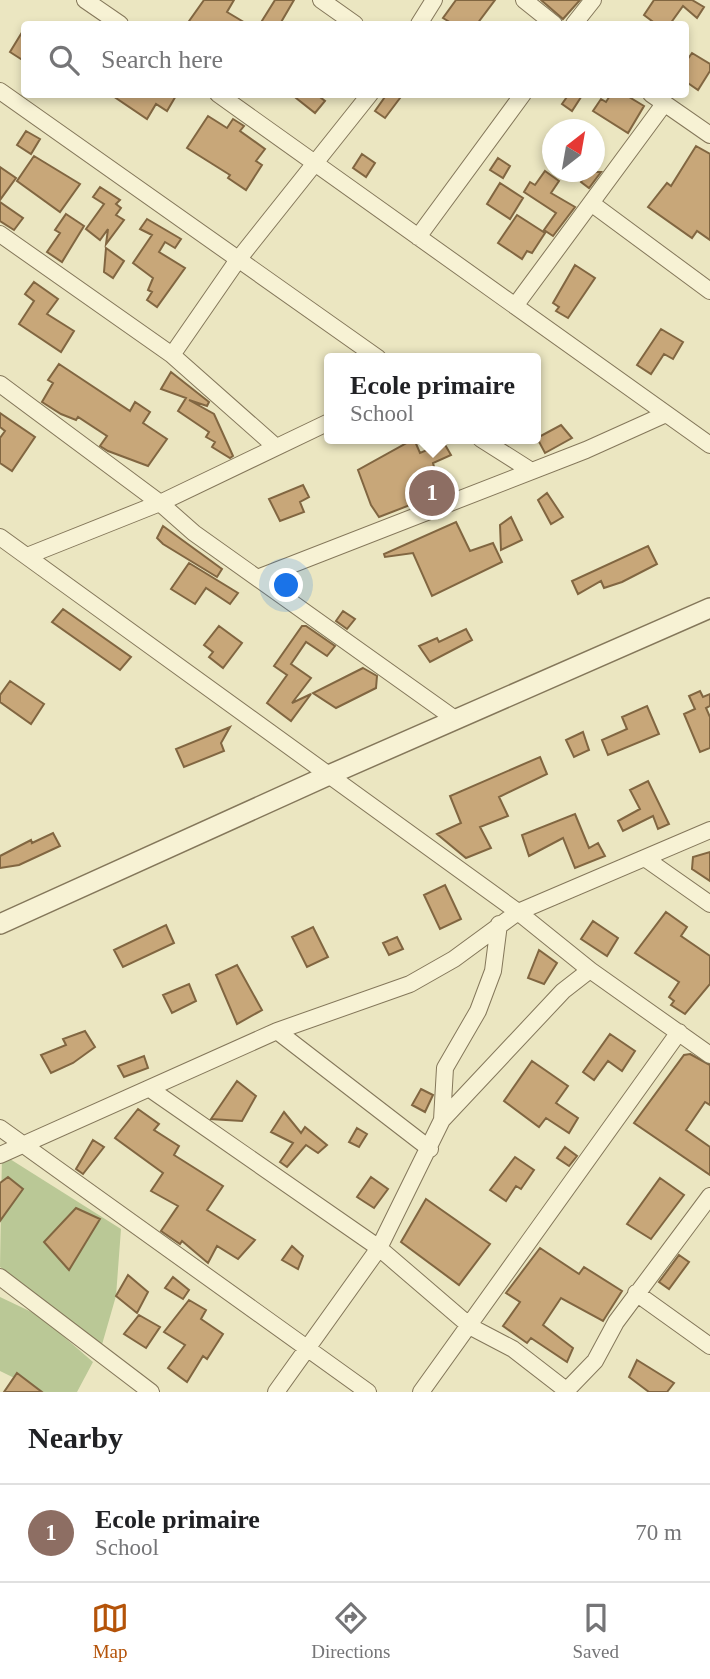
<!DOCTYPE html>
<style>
body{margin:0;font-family:Georgia,serif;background:#f6f6f6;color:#202124}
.compass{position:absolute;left:542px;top:119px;width:63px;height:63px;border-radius:50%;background:#fff;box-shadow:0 4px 10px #0003;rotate:31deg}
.you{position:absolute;left:287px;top:586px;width:24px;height:24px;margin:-18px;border:5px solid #fff;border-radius:50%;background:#1a73e8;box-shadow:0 0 0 10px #1a73e833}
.badge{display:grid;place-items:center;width:46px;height:46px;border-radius:50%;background:#b45309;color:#fff;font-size:23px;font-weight:700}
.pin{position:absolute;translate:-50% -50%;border:4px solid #fff;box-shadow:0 2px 7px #0006}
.popup{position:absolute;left:324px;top:353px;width:217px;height:91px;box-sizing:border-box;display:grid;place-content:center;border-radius:7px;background:#fff;filter:drop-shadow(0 2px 5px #0005);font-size:23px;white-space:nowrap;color:#757577}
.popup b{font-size:26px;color:#202124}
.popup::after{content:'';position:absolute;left:50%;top:100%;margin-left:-14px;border:14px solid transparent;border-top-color:#fff}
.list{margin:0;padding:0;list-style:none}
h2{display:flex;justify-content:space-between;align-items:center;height:91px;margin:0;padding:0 28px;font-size:30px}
h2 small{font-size:23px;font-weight:400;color:#757577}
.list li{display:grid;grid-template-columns:46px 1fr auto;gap:21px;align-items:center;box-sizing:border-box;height:98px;padding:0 28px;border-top:2px solid #e0e0e0}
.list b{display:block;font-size:26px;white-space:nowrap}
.list p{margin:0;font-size:23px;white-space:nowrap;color:#757577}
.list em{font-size:23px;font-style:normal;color:#757577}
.icon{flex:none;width:38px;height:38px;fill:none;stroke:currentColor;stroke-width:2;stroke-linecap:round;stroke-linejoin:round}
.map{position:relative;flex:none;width:710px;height:1392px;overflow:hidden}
.search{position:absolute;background:#fff;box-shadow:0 4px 10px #0003;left:21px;right:21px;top:21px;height:77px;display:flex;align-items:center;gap:18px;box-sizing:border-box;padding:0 24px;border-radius:7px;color:#757577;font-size:26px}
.sheet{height:189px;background:#fff}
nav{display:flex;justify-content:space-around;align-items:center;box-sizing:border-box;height:98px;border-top:2px solid #e0e0e0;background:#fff;font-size:19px;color:#757577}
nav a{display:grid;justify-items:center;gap:4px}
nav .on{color:#b45309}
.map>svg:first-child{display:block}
</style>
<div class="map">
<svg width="710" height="1392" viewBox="0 0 710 1392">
<rect width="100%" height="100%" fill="#ebe6c1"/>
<path fill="#bac896" d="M2 1154 121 1229 116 1296 101 1348 0 1267Z
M0 1297 40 1316 93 1362 77 1392H43L0 1371Z"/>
<path fill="#c8a779" stroke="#816641" stroke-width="2" d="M204 0H234L227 12 247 24H187Z
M275 0H294L280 24H260Z
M456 0H495L477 24H453L443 18Z
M541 0H580L563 19Z
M654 0H692L704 7 697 18 683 6 670 24H656L644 15Z
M24 29V61L10 52Z
M692 53 710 64V71L698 90 685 81V63Z
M110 94H177L167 111 156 104 147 119Z
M291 94H316L325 101 315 113Z
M387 94H403L385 118 375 111Z
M569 94H583L572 111 562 104Z
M611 94H624L644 106 628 133 593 111 601 99 606 102Z
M208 116 227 128 233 119 244 126 240 131 265 149 256 161 262 165 246 190 228 178 230 175 187 148Z
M26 131 40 139 31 154 17 145Z
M696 146 710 154V240L697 231 692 238 648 207 667 183 671 186Z
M362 154 375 163 366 177 353 168Z
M34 156 80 184 60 212 17 181Z
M498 158 510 166 503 178 490 170Z
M0 167 16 178 0 200Z
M545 171 559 181 551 193 575 207 553 236 544 230 556 213 524 192 530 182 535 185Z
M588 172H601L589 188 581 182Z
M500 183 523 198 510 219 487 204Z
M100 187 120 200 116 204 121 208 116 215 124 220 106 244 108 229 100 240 86 229 104 204 93 197Z
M0 202 23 218 14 230 0 221Z
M66 214 84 226 62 262 47 252 60 233 55 230Z
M517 215 545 233 532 253 527 251 522 259 498 243Z
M147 219 181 239 175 248 165 242 159 252 185 268 157 307 147 300 152 292 148 290 153 278 133 263 152 235 140 229Z
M106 248 124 261 113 278 104 272Z
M575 265 595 278 568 318 556 311 559 307 553 303Z
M34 282 58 299 47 314 74 331 61 352 19 324 34 301 25 294Z
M661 329 683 342 673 359 664 354 651 374 637 365Z
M59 364 130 411 135 402 150 412 143 423 167 439 148 466 108 451 100 446 107 436 78 417 76 420 61 414 42 402 53 383 48 380Z
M171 372 209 402 207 406 189 400 214 414 233 456 230 458 212 447 215 442 206 437 209 432 178 411 186 398 161 389Z
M0 413 35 437 12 471 0 463V438L5 431 0 427Z
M561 425 572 438 545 453 537 438Z
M414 439 420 453 444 443 451 455 433 463 441 493 379 517 371 505 358 470Z
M303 485 309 497 300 502 304 512 280 521 269 499Z
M547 493 563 517 551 524 538 500Z
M511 517 522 540 501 550 500 525Z
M456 522 470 551 493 543 502 562 432 596 413 553 385 557 384 554Z
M163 526 222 569 217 577 163 544 157 538Z
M648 546 657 564 622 582 604 588 601 581 578 594 572 581Z
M189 563 238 593 230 604 206 588 195 604 171 589Z
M63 609 131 657 120 670 52 622Z
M343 611 355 619 347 629 336 621Z
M219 626 242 643 223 668 209 657 213 652 204 645Z
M302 626H306L335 646 327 656 306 642 291 664 311 678 292 703 311 694 291 721 267 703 287 675 274 666Z
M466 629 472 640 430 662 419 646 437 638 439 642Z
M363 668 377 676 376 688 336 708 313 693Z
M10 681 44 704 31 724 0 702V695Z
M700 691 703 697 710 694V706L706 708 710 717V748L700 752 684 714 695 709 689 696Z
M647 706 659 734 608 755 602 740 627 729 622 717Z
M230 727 221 743 224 751 184 767 176 749Z
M583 732 589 750 574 757 566 740Z
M540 757 547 774 499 797 508 816 480 827 491 848 466 858 437 834 461 823 450 796Z
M648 781 669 824 658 829 653 816 623 831 618 821 640 809 630 790Z
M575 814 589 848 598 843 605 856 575 868 563 838 529 856 522 835Z
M53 833 60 846 19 865 0 868V856L31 840 32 843Z
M710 852V881L692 869 693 857Z
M445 885 461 919 440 929 424 895Z
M666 912 687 927 681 936 710 956V984L685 1014 671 1005 674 1001 669 997 679 982 635 953Z
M593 921 618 938 607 956 581 939Z
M166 925 174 943 123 967 114 950Z
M313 927 328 957 307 967 292 937Z
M397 937 403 949 389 955 383 943Z
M539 950 557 963 544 984 528 978Z
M237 965 262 1010 237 1024 216 975Z
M189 984 196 1001 172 1013 163 995Z
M85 1031 95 1047 73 1063 51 1073 41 1055 66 1045 63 1039Z
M610 1034 635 1051 622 1071 608 1061 594 1080 583 1072Z
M690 1054 710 1065V1105L705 1102 686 1130 710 1147V1175L634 1123 684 1055Z
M144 1056 148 1068 124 1077 118 1066Z
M532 1061 568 1086 556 1103 578 1118 569 1133 546 1118 539 1127 504 1101Z
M237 1081 256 1096 242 1121 211 1119Z
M421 1089 433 1095 425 1112 412 1105Z
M138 1109 159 1124 154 1130 179 1146 174 1155 223 1186 207 1210 255 1240 238 1259 217 1246 208 1263 182 1241 180 1244 161 1231 178 1206 151 1191 163 1173 115 1138Z
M284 1112 301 1133 305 1127 327 1145 318 1153 306 1145 287 1167 280 1162 293 1143 271 1132Z
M357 1128 367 1134 359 1147 349 1142Z
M93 1140 104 1147 83 1174 76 1169Z
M565 1147 577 1156 569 1166 557 1158Z
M515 1157 534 1170 521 1189 516 1186 506 1201 490 1190Z
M8 1177 23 1189 0 1221V1183Z
M371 1177 388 1189 374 1208 357 1197Z
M660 1178 684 1195 651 1239 627 1224Z
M426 1199 490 1244 459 1285 401 1242Z
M76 1208 100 1219 69 1270 44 1242Z
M292 1246 303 1256 298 1269 282 1260Z
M540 1248 579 1274 584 1267 622 1291 603 1321 561 1298 543 1325 573 1348 567 1362 531 1338 527 1343 503 1326 520 1302 506 1293Z
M679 1255 689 1262 669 1289 659 1282Z
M128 1275 148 1292 137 1313 116 1296Z
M173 1277 189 1290 183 1299 165 1288Z
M189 1300 206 1310 201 1319 223 1334 207 1359 203 1356 187 1382 168 1368 185 1345 164 1332Z
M139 1315 160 1327 146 1348 124 1334Z
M637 1360 674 1383 667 1392H649L629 1377Z
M17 1373 42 1392H4Z"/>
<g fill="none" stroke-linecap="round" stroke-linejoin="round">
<defs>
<path id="minor" d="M85 0 120 24
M321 0 355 24
M524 0 554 24
M419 24 434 0
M574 24 593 0
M0 91 378 358
M218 94 710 445
M651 94 710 135
M591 203 710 291
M0 234 172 355 237 261 370 94
M418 237 523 94
M515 306 664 104
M172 355 276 447
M0 384 160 503 194 533 455 719
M481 439 530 470
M0 537 518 912 590 970 710 1055
M27 556 160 503 329 422
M260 577 586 450 666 414
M646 859 710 904
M277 1031 430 1149
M150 1089 379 1248 471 1327 513 1349 566 1390
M442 1120 445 1068 478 1011 493 971 499 924
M0 1128 368 1392
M0 1155 277 1031 410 984 454 959 518 912 710 830
M0 1277 151 1392
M636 1293 710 1346
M276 1392 379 1248 442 1120 563 991 590 970
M421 1392 679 1032
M565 1392 595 1361 616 1322 710 1196"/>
<path id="tertiary" d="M0 924 329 775 710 608"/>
</defs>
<use href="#minor" stroke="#84775a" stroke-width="18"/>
<use href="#tertiary" stroke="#84775a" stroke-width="22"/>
<use href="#minor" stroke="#f7f2d4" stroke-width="16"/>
<use href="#tertiary" stroke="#f7f2d4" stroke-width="19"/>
</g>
</svg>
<svg class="compass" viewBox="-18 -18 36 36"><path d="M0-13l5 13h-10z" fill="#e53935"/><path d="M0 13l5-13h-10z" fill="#757577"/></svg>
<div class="you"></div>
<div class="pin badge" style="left:432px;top:493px;background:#8d6e63">1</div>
<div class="popup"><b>Ecole primaire</b>School</div>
<div class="search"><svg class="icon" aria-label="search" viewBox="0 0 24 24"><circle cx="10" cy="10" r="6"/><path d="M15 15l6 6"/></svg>Search here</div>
</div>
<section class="sheet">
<h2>Nearby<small></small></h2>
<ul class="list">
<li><span class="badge" style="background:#8d6e63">1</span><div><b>Ecole primaire</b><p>School</p></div><em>70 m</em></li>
</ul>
</section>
<nav>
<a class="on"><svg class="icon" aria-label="map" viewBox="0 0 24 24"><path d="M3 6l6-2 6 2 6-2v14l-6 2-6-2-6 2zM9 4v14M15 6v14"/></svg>Map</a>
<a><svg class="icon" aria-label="directions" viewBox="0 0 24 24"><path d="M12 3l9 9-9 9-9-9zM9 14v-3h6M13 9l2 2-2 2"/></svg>Directions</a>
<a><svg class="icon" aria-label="saved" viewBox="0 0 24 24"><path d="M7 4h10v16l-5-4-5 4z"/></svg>Saved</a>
</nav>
